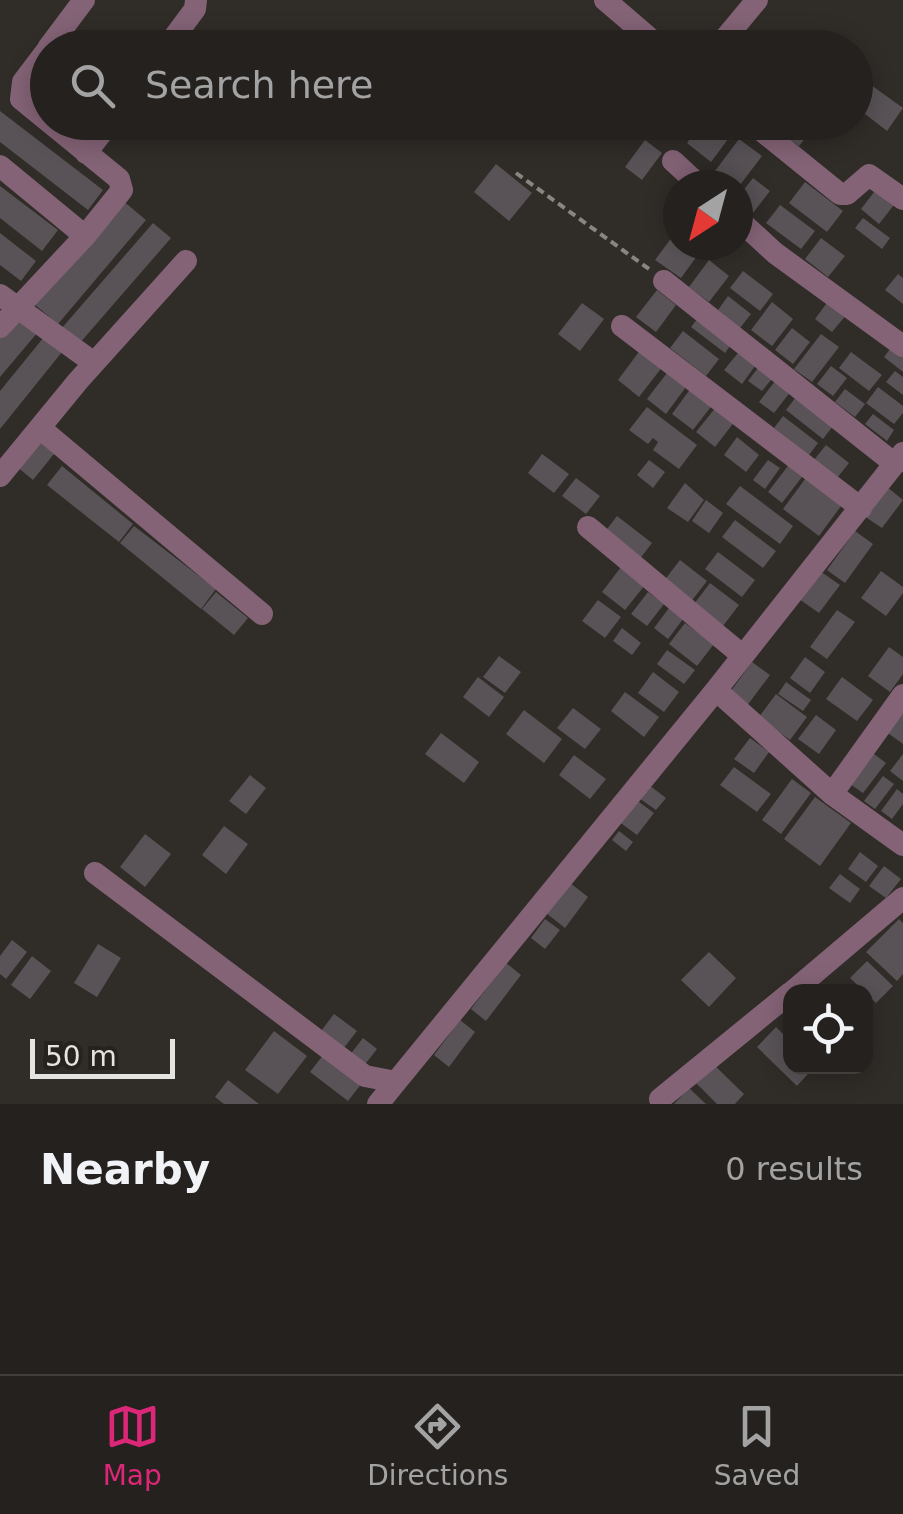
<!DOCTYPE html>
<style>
body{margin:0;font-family:"DejaVu Sans",sans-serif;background:#2c2927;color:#f1f3f6}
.controls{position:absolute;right:30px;bottom:30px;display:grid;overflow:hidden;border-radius:20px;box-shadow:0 5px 25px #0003}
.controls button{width:90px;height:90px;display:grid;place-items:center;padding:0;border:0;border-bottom:2px solid #413e3c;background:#24211e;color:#f1f3f6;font:50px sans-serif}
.compass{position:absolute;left:663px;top:170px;width:90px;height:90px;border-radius:50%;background:#24211e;box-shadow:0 5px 25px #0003;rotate:216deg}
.scale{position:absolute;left:30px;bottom:25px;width:145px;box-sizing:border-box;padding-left:10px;border:5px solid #e6e4e1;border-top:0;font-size:28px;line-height:35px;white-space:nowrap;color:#e6e4e1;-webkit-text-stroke:8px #26231f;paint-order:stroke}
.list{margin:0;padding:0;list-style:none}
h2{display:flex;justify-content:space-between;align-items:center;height:130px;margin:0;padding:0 40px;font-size:42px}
h2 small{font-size:32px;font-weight:400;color:#a3a3a4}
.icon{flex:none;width:55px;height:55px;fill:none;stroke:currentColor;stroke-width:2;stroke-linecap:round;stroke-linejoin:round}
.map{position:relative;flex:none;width:903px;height:1104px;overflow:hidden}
.search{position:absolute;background:#24211e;box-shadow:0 5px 25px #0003;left:30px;right:30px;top:30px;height:110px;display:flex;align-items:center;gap:25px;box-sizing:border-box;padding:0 35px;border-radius:55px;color:#a3a3a4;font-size:38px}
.sheet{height:270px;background:#24211e}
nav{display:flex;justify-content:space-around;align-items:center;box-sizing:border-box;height:140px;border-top:2px solid #413e3c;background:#24211e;font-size:28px;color:#a3a3a4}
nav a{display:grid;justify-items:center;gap:5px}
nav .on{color:#db2777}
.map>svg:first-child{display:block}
</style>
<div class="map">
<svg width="903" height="1104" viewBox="0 0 903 1104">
<rect width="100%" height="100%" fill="#302c28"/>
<path fill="#595357" d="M620 35 636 48H611Z
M871 85 903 108 887 131 856 107Z
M0 111 103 190 88 210 0 142Z
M702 122H723L734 131 711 162 687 143Z
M794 122H818L799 146 784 135Z
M739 139 762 156 740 185H734L715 171Z
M645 140 662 153 642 180 625 167Z
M496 164 532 193 509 221 474 192Z
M753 178 770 191 753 213 738 202V197Z
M805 182 843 211 827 232 789 203Z
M0 186 58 230 42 251 0 218Z
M878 187 897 201 879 224 861 209Z
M122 200 146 220 58 324 34 304Z
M780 205 815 231 801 249 766 223Z
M863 218 890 238 882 249 855 228Z
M153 223 171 238 79 344 61 329Z
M678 229V245H705L681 278 655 260Z
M0 233 36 261 21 281 0 265Z
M821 238 845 256 828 277 805 259Z
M709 260 729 276 709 302 689 287Z
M743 271 773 294 760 311 730 288Z
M898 274 903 278V304L885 290Z
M657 290 676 305 656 332 636 317Z
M728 296 751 314 740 328 718 310Z
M829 300 847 314 832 332 815 319Z
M772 302 793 319 772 346 751 330Z
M582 303 604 319 580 351 558 334Z
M702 313 736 338 725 353 691 327Z
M17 314 38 332 0 377V334Z
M792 328 810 342 793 364 775 350Z
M683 331 719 359 706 376 670 348Z
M821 334 839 347 812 382 794 369Z
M44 337 62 352 0 429V391Z
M893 345 903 353V372L884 357Z
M641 349 663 366 639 397 618 380Z
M851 352 882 375 869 391 839 368Z
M738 353 755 366 742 384 724 370Z
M761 364 775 375 762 391 748 381Z
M831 366 847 378 833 396 817 384Z
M670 369 689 383 666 414 647 399Z
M895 371 903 377V395L886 382Z
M776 380 791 391 774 413 759 402Z
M878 387 903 406V413L894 424 866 403Z
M691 388 713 404 693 430 672 414Z
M845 389 865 404 855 417 835 402Z
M799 393 836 422 823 439 786 410Z
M647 407 697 445 679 469 653 450 658 442 653 438 648 444 629 430Z
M716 407 735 421 715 447 696 432Z
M873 414 894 430 887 441 865 424Z
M783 416 818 443 809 455 774 428Z
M40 435 58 449 33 480 16 466Z
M737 437 759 455 746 472 724 455Z
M826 445 849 463 837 478 814 460Z
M542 454 569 474 554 493 528 473Z
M649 460 665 472 653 488 637 475Z
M768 460 780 468 765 489 753 480Z
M791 462 805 473 782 503 768 492Z
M62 466 133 524 119 542 47 485Z
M808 475 844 502 819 536 783 509Z
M576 478 600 496 586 514 562 496Z
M685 483 704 500 688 522 667 508Z
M740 486 793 526 780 544 726 504Z
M886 486 903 500 882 528 864 516Z
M706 500 723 513 709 533 692 521Z
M617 516 652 543 639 560 604 533Z
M735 520 776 551 763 568 722 537Z
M134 526 216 589 201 609 120 543Z
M855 531 873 544 845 583 827 570Z
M718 552 755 580 742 597 705 569Z
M680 560 707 581 690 603 663 582Z
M621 567 645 585 625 610 602 592Z
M820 571 840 585 819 613 799 599Z
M881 571 903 587V593L886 616 861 598Z
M710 583 739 605 723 626 694 604Z
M216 592 248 618 234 635 202 609Z
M648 592 664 604 647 626 631 614Z
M598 600 621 617 605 638 582 621Z
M669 608 683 619 668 639 654 628Z
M837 610 855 622 827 659 810 647Z
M685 623 714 644 697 666 669 644Z
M622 628 641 643 632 655 613 641Z
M889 647 903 657V674L890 692 868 676Z
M667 650 695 670 684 684 657 664Z
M499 656 521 672 505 693 483 677Z
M805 657 825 672 810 693 790 678Z
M752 662 770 675 746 707 728 695Z
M653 672 679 692 664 712 638 693Z
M478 677 504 697 489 717 463 697Z
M842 677 873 700 857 721 826 699Z
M786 682 811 700 803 711 778 694Z
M625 692 659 717 644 737 611 711Z
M776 694 807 717 790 740 759 717Z
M573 708 601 729 585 749 557 728Z
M524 710 562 739 544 763 506 734Z
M903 712V744L885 731Z
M816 715 836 730 819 754 798 739Z
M441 733 479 762 464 783 425 754Z
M750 738 769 752 754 773 734 759Z
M870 751 886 763 863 793 847 782Z
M903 754V781L890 771Z
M574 755 606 779 590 799 559 775Z
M734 767 771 794 757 812 720 785Z
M250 775 266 788 246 814 229 801Z
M883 776 894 784 875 809 864 801Z
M792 779 811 793 781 834 762 820Z
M649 785 666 798 656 810 639 798Z
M897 789 903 794V804L892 819 881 811Z
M815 797 851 823 820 866 784 839Z
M635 799 654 813 637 835 618 821Z
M224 826 248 844 226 874 202 855Z
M619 831 633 842 626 851 612 840Z
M145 834 171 854 145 887 120 867Z
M860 852 878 866 866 882 848 869Z
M884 866 901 879 886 898 869 886Z
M840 874 860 889 850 903 829 888Z
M569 882 588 897 565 928 546 913Z
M545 919 560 930 545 949 531 938Z
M899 919 903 923V974L897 981 866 952Z
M12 940 27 952 6 979 0 974V956Z
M98 944 121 958 97 997 74 983Z
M709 952 736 978 709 1007 681 980Z
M32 956 51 971 30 999 11 985Z
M867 961 893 986 876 1003 850 978Z
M506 963 521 975 486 1021 471 1009Z
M334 1014 357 1031 343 1049 321 1031Z
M460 1020 475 1032 449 1067 434 1055Z
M776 1027 790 1041V1066H815L797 1086 757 1047Z
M274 1031 307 1056 278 1094 245 1070Z
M363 1038 377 1049 363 1067 349 1056Z
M324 1054 362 1083 348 1101 310 1072Z
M712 1063 744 1094 735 1104H717L694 1081Z
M228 1080 259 1104H224L215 1097Z
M689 1088 706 1104H674Z"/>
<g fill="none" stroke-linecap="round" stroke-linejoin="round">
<path stroke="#888582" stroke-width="4" stroke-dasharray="8 5" stroke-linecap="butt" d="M516 173 649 269"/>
<path stroke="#846376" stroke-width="22" d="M605 0 661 48
M48 48 84 0
M166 48 195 9 196 0
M717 48 757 0
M751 122 840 194H847L869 175 903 199
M86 153 110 122
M673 161 699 185
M0 166 85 236
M738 219 775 253 903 346
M664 281 895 464
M0 295 94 363
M622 326 861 508
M0 327 85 236 122 190 119 179 21 99 23 82 48 49
M40 428 262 614
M0 476 78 381 186 261
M588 527 743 656
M716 690 832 794 903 845
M832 794 903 695
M95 873 365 1076 396 1082
M792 992 903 898
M660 1099 790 993
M378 1104 716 690 903 453"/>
</g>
</svg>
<div class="controls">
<button><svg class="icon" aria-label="locate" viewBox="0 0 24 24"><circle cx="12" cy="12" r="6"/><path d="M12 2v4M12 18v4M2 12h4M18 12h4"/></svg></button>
</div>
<svg class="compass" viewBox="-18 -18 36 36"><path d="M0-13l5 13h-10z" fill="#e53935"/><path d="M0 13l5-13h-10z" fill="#a3a3a4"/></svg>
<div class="scale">50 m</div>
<div class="search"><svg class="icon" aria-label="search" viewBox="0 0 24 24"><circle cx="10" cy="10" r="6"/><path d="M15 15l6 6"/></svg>Search here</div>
</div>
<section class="sheet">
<h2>Nearby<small>0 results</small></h2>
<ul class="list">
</ul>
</section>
<nav>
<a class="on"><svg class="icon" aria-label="map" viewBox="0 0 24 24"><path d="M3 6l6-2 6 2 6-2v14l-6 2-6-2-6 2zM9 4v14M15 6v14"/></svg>Map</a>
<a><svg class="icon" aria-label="directions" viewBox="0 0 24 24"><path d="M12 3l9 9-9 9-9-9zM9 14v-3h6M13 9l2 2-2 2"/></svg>Directions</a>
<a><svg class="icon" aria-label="saved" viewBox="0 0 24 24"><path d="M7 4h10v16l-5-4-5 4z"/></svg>Saved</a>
</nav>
